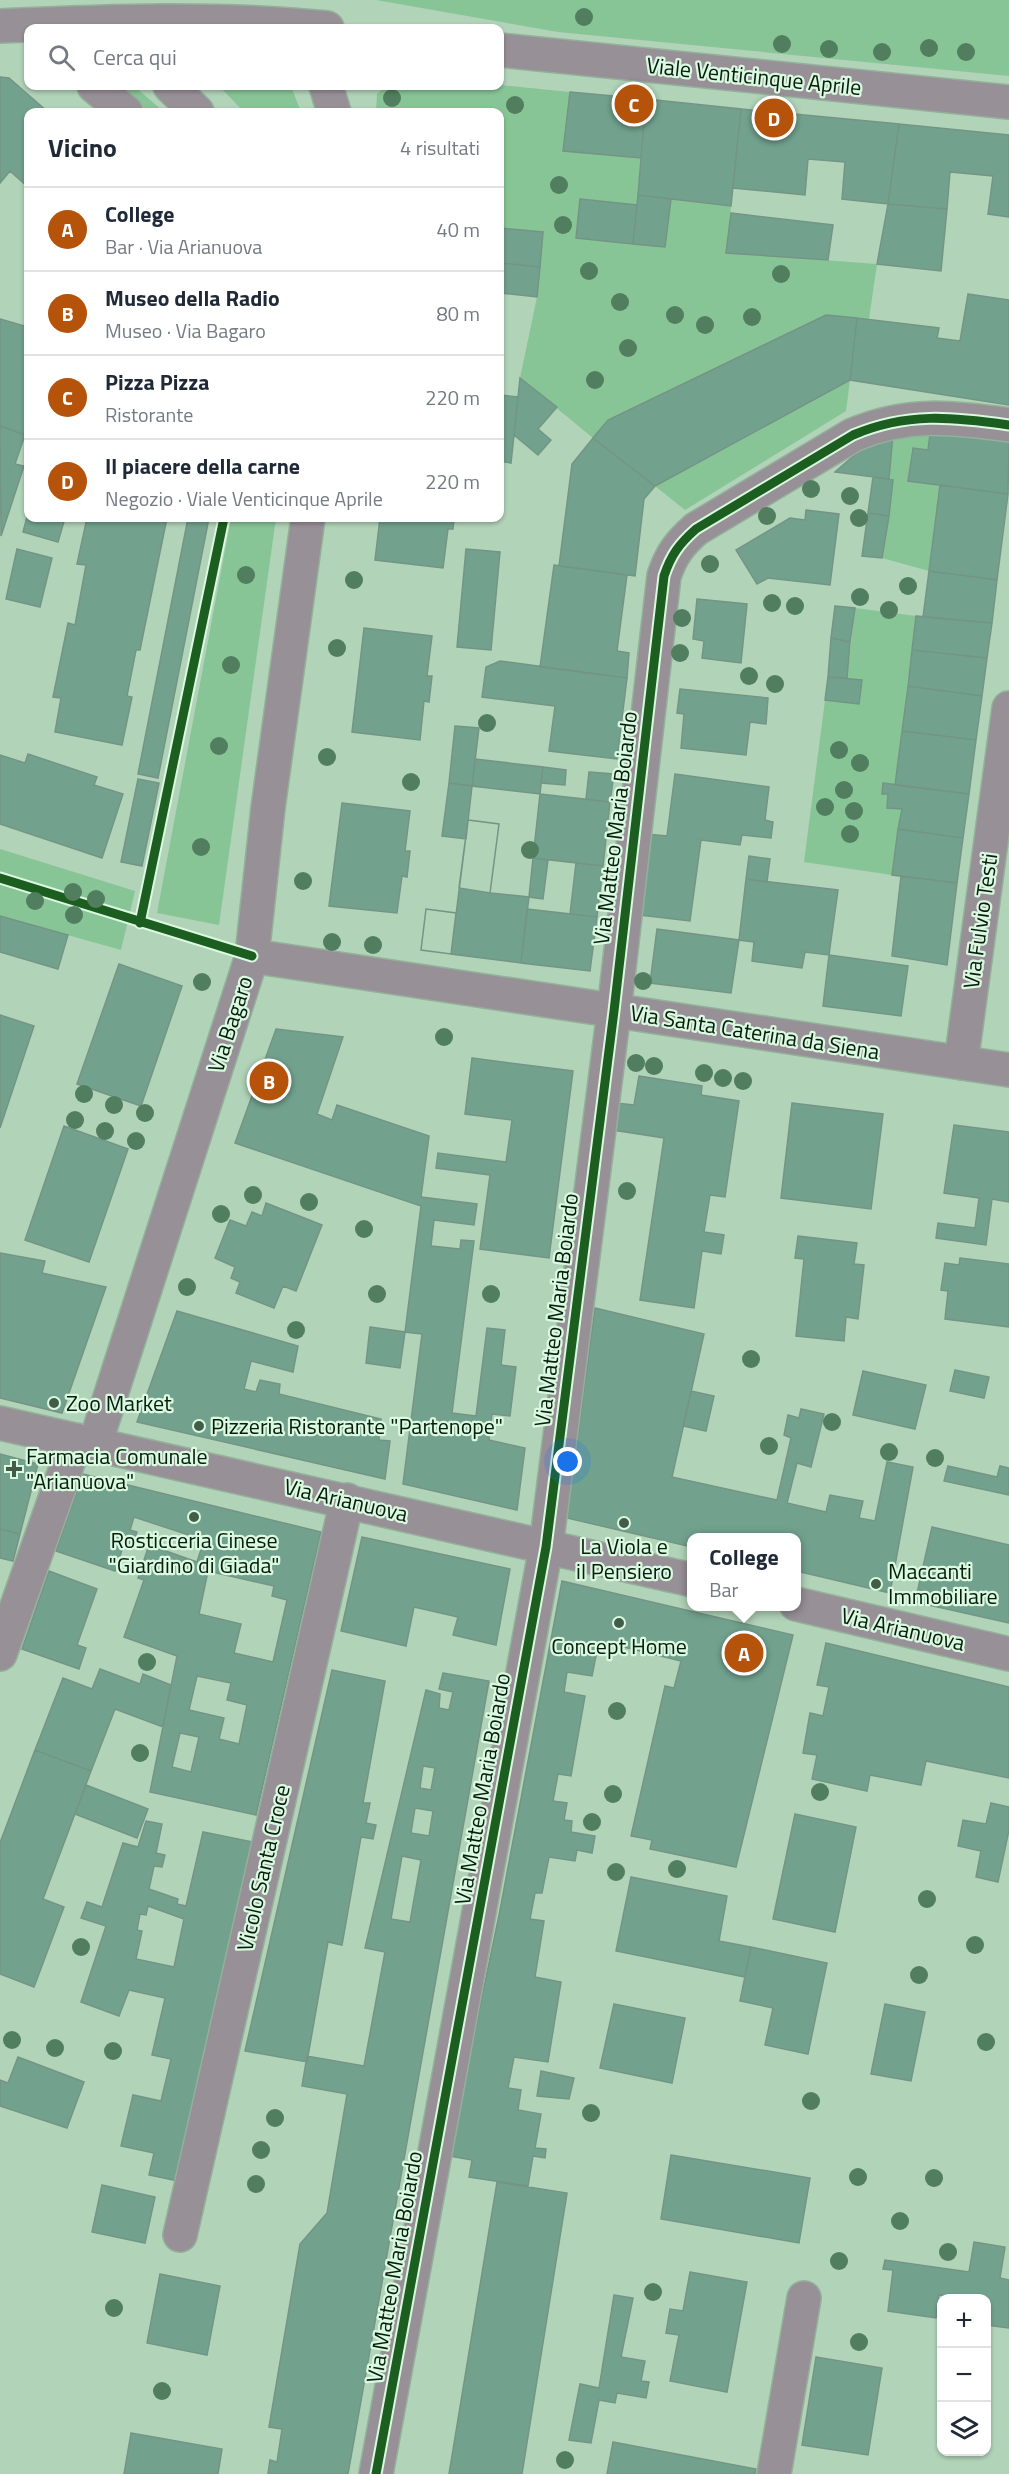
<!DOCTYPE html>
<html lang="it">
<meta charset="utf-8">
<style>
body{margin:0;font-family:"Titillium Web",sans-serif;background:#f2f2f3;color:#1f2937}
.controls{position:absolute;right:18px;bottom:18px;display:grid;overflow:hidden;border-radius:12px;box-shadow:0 2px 4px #0004}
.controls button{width:54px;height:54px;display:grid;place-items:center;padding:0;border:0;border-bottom:2px solid #e0e1e3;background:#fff;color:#1f2937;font:30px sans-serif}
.you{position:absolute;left:568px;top:1462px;width:21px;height:21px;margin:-15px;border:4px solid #fff;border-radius:50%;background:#1a73e8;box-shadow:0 0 0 9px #1a73e833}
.badge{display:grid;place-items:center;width:39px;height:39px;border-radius:50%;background:#b45309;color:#fff;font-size:20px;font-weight:700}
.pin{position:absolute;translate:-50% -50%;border:3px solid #fff;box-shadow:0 2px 6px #0006}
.popup{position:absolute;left:687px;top:1533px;width:114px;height:78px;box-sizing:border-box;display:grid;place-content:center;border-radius:12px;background:#fff;filter:drop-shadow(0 2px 4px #0005);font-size:20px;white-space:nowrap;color:#747a83}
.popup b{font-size:22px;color:#1f2937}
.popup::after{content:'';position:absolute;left:50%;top:100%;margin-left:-12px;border:12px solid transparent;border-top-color:#fff}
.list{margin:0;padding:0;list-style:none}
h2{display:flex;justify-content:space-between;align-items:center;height:78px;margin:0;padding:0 24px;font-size:26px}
h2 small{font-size:20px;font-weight:400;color:#747a83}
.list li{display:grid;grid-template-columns:39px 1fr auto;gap:18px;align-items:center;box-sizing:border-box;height:84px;padding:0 24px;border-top:2px solid #e0e1e3}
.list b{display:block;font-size:22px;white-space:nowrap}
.list p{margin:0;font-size:20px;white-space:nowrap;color:#747a83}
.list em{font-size:20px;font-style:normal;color:#747a83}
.icon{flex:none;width:33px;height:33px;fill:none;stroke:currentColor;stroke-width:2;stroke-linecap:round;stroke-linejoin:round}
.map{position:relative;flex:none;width:1009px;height:2474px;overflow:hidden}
.search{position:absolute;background:#fff;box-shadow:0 2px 4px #0004;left:24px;top:24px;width:480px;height:66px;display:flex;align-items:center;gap:15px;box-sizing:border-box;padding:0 21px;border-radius:12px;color:#747a83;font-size:22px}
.panel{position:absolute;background:#fff;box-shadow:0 2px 4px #0004;left:24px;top:108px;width:480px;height:414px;border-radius:12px}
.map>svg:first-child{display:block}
</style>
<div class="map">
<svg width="1009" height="2474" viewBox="0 0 1009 2474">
<rect width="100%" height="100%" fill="#b1d3b8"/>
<path fill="#88c596" d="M376 0H1009V76L558 32Z
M500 85 570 92 564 151 641 158 637 205 580 199 576 238 665 247 671 199 731 206 727 253 877 264 869 319 826 315 608 420 593 438 520 378 537 297 542 232 500 228V112H376L377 94 386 86Z
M118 86H134L164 112H149Z
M219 86H291L301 112H244Z
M850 380 846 411 685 510 655 486Z
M931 426 928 450 912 449 908 480 940 485 929 571 882 558 893 480 889 479 893 434Z
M231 518H276L219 925 157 913Z
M855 608 916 616 895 785 882 793 888 794 887 808 902 809 892 875 804 862 825 700 859 704 862 681 847 678Z
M0 849 135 891 121 950 0 916Z"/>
<path fill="#72a28e" stroke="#749584" stroke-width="1.5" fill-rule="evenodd" d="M0 77 9 78 48 112H28V187L10 171 0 183Z
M570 92 646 99 641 158 563 151Z
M646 99 741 109 731 206 638 195Z
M741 109 899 124 888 204 842 199 845 162 808 159 805 195 733 188Z
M500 121 503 122 500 153Z
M899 124 1009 135V217L988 214 993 176 950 172 947 209 888 204Z
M638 195 671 199 665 247 633 244Z
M580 199 637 205 633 244 576 238Z
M888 204 947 209 941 271 877 264Z
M731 213 833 225 828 260 726 253Z
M500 228 543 232 540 267 500 263Z
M500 263 540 267 537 297 500 293Z
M968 294 1009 300V405L850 380 857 318 939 328 937 338 960 341Z
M826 315 857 318 850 380 655 486 593 438 608 420Z
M0 319 28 327V436L0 426Z
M520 378 557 407 538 429 551 440 538 455 514 435Z
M500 395 518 397 511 463 500 461Z
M0 426 25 435 15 464 24 466 1 536Z
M931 426 1009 439 1008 494 908 481 913 448 928 450Z
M893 434 889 479 835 472 864 447Z
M593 438 655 486 644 499 635 576 559 566 572 464Z
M873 477 893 480 889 516 868 513Z
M940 485 1008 494 997 580 929 571Z
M806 510 839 514 830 585 768 578 757 584 736 550 790 518 805 520Z
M28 513V518H65L58 542 23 532Z
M868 513 889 516 882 558 862 556Z
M87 518H167L140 650H136L127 696 132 697 122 745 55 732 61 698 53 697 68 623 75 625 86 565 77 564Z
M188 518H209L158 778 138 774Z
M380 518H454L453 529H448L443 568 375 560Z
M17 549 52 558 40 607 6 599Z
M466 549 500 552 491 650 457 647Z
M554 565 627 575 617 651 629 653 627 678 540 667Z
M929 571 997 580 992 623 923 617Z
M697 599 747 604 741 663 702 658 704 641 693 639Z
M835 606 855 608 850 642 831 638Z
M916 616 992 623 987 658 912 650Z
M364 628 432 636 427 676H432L429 702 424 701 420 740 352 732Z
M831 638 850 642 847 678 828 677Z
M912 650 987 658 982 696 908 686Z
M500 661 627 678 617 759 549 751 555 706 482 697 486 667Z
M828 677 862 680 859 704 825 700Z
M908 686 982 696 976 740 902 731Z
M680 689 768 698 766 724 750 722 746 755 681 748 684 714 677 713Z
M455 726 479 728 472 786 449 783Z
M902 731 976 740 969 794 895 785Z
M28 754 97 777 94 785 123 794 102 858 0 824V755L25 763Z
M475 759 543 767 540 794 472 786Z
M543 767 566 770 565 785 541 783Z
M589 772 614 774 610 802 586 799Z
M675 774 769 787 765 820 773 822 771 838 742 835 740 845 701 840 690 921 640 915 648 834 667 836Z
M138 779 159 783 142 866 121 862Z
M449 783 472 786 466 839 442 836Z
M883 783 969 794 963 838 898 829 902 809 887 808 888 794H882Z
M540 794 610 802 603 866 533 858Z
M342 803 410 811 405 851H410L407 877 402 876 397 913 329 906Z
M468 820 499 824 490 893 529 897 521 963 451 954Z
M468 820 499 824 490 893 459 888Z
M898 829 963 838 957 883 892 875Z
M749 856 770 859 767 882 746 879Z
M533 858 548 860 543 899 529 897Z
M576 863 603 866 597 917 570 914Z
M901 876 957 883 947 965 892 956Z
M746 879 838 890 829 955 805 952 802 968 752 961 754 942 739 940Z
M426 909 456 913 451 954 421 950Z
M426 909 456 913 451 954 421 950Z
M527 909 597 917 590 971 521 963Z
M0 916 68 935 58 969 0 952Z
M657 929 739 940 731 993 650 983Z
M829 955 908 966 901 1016 823 1006Z
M119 964 182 986 141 1106 77 1084Z
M0 1015 34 1026 0 1128Z
M276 1029 343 1037 317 1114 332 1120 337 1105 429 1136 421 1197 477 1204 474 1225 434 1220 431 1246 460 1249 461 1240 474 1241 452 1413 476 1416 487 1328 505 1330 501 1365 516 1367 510 1416 492 1414 489 1440 525 1448 517 1510 403 1484 422 1334 405 1332 421 1206 235 1143Z
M472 1058 573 1071 549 1258 480 1249 490 1175 436 1168 438 1153 506 1162 512 1120 465 1114Z
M639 1076 702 1086 701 1095 739 1101 725 1197 710 1195 704 1232 724 1235 721 1254 702 1251 694 1308 640 1300 664 1138 613 1130 617 1103 634 1105Z
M792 1103 883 1114 871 1209 781 1198Z
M954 1125 1009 1132V1202L992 1199 986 1245 936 1238 938 1223 975 1228 979 1198 944 1193Z
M64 1126 128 1149 89 1262 25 1240Z
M266 1203 322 1225 296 1291 283 1286 274 1308 236 1293 240 1282 231 1278 235 1267 215 1258 230 1220 246 1226 252 1212 262 1216Z
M798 1236 857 1243 854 1264 864 1265 858 1319 846 1317 844 1341 796 1336 804 1259 795 1258Z
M0 1253 45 1261 42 1273 106 1287 62 1413 0 1398Z
M960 1258 1009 1264V1327L945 1319 948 1291 941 1290 945 1263 959 1265Z
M595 1308 704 1334 672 1477 777 1500 791 1438 784 1435 788 1415 799 1418 801 1409 824 1414 811 1467 797 1463 787 1503 826 1512 830 1495 863 1501 859 1518 875 1521 887 1462 913 1467 890 1593 796 1571V1538H692V1547L567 1518Z
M177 1311 298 1346 293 1372 251 1361 244 1389 256 1392 260 1380 280 1384 279 1394 381 1419 379 1440 390 1441 385 1479 137 1422Z
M370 1327 405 1332 400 1368 366 1363Z
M955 1370 989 1377 984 1398 950 1391Z
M863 1371 926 1385 915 1429 853 1415Z
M691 1391 714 1396 706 1431 683 1426Z
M0 1454 38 1464 20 1534 0 1529Z
M948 1466 997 1477 1000 1466 1009 1468V1495L944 1481Z
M83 1474 321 1532 256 1815 150 1792 177 1656 124 1637 144 1580 138 1578 149 1545 197 1562 204 1540 134 1517 130 1530 137 1532 132 1547 124 1544 115 1571 56 1551ZM208 1571 274 1586 272 1596 287 1600 273 1662 234 1653 241 1624 199 1614ZM197 1676 231 1683 227 1700 247 1705 239 1744 219 1739 224 1718 189 1710ZM180 1733 199 1737 191 1772 172 1767Z
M932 1527 1009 1545V1623L915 1602Z
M0 1529 20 1534 13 1561 0 1558Z
M362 1537 510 1569 496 1645 453 1635 458 1617 414 1607 406 1646 341 1631Z
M49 1571 97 1589 77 1645 86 1648 79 1669 22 1649Z
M562 1581 793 1635 736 1867 650 1849 652 1840 631 1836 665 1686 674 1688 681 1661 599 1641 592 1676 567 1672 564 1692 585 1696 571 1776 558 1774 553 1801 567 1803 564 1820 572 1821 571 1832 595 1836 592 1853 577 1850 575 1861 549 1857 542 1893H535L530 1919 544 1921 535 1977 561 1982 548 2062 514 2057 508 2088 521 2090 518 2110 541 2114 535 2148 546 2149 545 2158 533 2156 528 2186 469 2177 472 2160 449 2156 499 1915Z
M826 1643 1009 1687V1778L926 1761 921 1785 870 1775 867 1791 812 1779 817 1755 803 1753 810 1713 823 1716 829 1687 817 1685Z
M100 1669 140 1684 143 1674 171 1685 163 1727 115 1709 91 1771 35 1750 63 1678 92 1689Z
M332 1670 385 1681 363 1803H370L366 1823 376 1825 373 1839 361 1837 342 1945 328 1942 307 2062 245 2051Z
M443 1673 489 1681 348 2474H268L270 2460 277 2462 282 2429 269 2427 300 2244 327 2213 347 2094 302 2086 307 2056 364 2066 385 1952 365 1948 426 1690 440 1694 439 1708 449 1710 453 1692 439 1689ZM423 1766 435 1768 431 1790 420 1788ZM415 1808 433 1811 429 1836 411 1833ZM402 1856 421 1860 410 1922 391 1919Z
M35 1750 91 1771 43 1899 64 1907 34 1987 0 1974V1843Z
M86 1785 148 1809 137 1838 75 1814Z
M991 1803 1009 1807V1830L998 1882 976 1877 981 1851 958 1846 963 1820 986 1824Z
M795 1814 856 1827 835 1932 773 1919Z
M146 1821 162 1824 156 1853 165 1855 162 1867 154 1866 149 1889 178 1899 177 1904 186 1906 203 1832 253 1842 178 2181 149 2175 154 2153 121 2146 133 2095 161 2101 171 2059 152 2055 165 1998 129 1990 119 2016 81 2002 106 1926 81 1918 87 1902 102 1907 123 1843 138 1847ZM148 1906 184 1919 174 1967 136 1959 142 1931 137 1930 140 1914 146 1915Z
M631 1877 727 1896 719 1941 751 1947 745 1977 616 1951Z
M751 1947 827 1963 808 2054 765 2045 773 2008 740 2001Z
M614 2004 685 2018 672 2083 600 2068Z
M885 2004 925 2012 911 2081 871 2074Z
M18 2057 84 2082 67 2128 0 2106V2080L8 2083Z
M541 2071 574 2078 569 2099 537 2096Z
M671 2155 810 2178 799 2243 661 2219Z
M497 2182 567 2193 522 2474H449Z
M102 2185 155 2197 145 2243 92 2232Z
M974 2242 1005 2247 1000 2278 1009 2280V2328L986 2325V2298L939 2295 936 2318 888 2311 893 2270 883 2269 885 2260 969 2272Z
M690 2272 747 2282 727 2392 670 2381 679 2335 666 2333 670 2309 683 2311Z
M160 2274 220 2286 207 2355 147 2343Z
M614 2295 633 2298 621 2357 645 2361 641 2381 649 2382 646 2398 617 2393 615 2403 599 2400 591 2443 569 2440 580 2384 599 2388Z
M816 2357 882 2368 868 2455 802 2445Z
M131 2433 222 2449 218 2474H124Z
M613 2442 756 2469 755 2474H607Z"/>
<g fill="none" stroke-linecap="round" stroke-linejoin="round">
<defs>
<path id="minor" d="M0 26C109 21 218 17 327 28
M500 50 1009 102
M94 86 126 112
M170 86 197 112
M326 86 334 112
M252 956 1009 1070
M961 1063 1009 708
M0 1423 692 1580
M95 1444 252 956 268 808 308 518
M796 1604 1009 1654
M0 1654 76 1440
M180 2235 347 1500
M376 2474 546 1547 614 1011 664 576C671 555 679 544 696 529L853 435C907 412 952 417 1009 425
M774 2474 804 2298"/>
</defs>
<use href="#minor" stroke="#94b09b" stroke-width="36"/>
<use href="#minor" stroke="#979097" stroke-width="33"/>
<defs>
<path id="cycleway" d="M0 878 252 956
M140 923 224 518
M376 2474 546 1547 614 1011 664 576C671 555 679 544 696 529L853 435C907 412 952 417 1009 425"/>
</defs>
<use href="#cycleway" stroke="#dbf9e0" stroke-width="13"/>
<use href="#cycleway" stroke="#1b5e20" stroke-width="9"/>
</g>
<g fill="#517e5f">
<circle cx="584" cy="17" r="9"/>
<circle cx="782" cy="44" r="9"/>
<circle cx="929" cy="48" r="9"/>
<circle cx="829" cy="49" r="9"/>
<circle cx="882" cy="52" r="9"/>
<circle cx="966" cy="52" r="9"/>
<circle cx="392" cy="98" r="9"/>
<circle cx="515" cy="105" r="9"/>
<circle cx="559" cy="185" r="9"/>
<circle cx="563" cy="225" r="9"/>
<circle cx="589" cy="271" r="9"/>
<circle cx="781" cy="274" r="9"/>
<circle cx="620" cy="302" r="9"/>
<circle cx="675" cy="315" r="9"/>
<circle cx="752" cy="317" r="9"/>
<circle cx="705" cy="325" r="9"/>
<circle cx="628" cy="348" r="9"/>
<circle cx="595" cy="380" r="9"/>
<circle cx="811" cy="489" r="9"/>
<circle cx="850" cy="496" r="9"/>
<circle cx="767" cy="516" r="9"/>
<circle cx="859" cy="518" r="9"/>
<circle cx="710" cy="564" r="9"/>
<circle cx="246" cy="575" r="9"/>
<circle cx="354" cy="580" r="9"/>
<circle cx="908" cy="586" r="9"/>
<circle cx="860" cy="597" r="9"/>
<circle cx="772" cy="603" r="9"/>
<circle cx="795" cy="606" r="9"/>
<circle cx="889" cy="610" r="9"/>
<circle cx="682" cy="618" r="9"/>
<circle cx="337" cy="648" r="9"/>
<circle cx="680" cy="653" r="9"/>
<circle cx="231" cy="665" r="9"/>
<circle cx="749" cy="676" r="9"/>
<circle cx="775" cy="684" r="9"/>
<circle cx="487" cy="723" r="9"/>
<circle cx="219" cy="746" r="9"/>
<circle cx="839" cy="750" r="9"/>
<circle cx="327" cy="757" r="9"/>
<circle cx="860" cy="763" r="9"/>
<circle cx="411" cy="782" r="9"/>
<circle cx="844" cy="790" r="9"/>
<circle cx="825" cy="807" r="9"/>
<circle cx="854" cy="811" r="9"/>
<circle cx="850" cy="834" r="9"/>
<circle cx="201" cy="847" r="9"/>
<circle cx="530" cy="850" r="9"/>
<circle cx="303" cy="881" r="9"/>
<circle cx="73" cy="892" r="9"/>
<circle cx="96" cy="899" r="9"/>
<circle cx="35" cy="901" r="9"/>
<circle cx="74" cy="915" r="9"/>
<circle cx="332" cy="942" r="9"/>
<circle cx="373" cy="945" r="9"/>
<circle cx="643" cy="981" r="9"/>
<circle cx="202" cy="982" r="9"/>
<circle cx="444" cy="1037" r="9"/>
<circle cx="636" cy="1063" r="9"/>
<circle cx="654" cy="1066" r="9"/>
<circle cx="704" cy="1073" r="9"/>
<circle cx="723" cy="1078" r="9"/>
<circle cx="743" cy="1081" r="9"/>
<circle cx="84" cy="1094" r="9"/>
<circle cx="114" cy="1105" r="9"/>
<circle cx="145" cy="1113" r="9"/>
<circle cx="75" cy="1120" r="9"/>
<circle cx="105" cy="1131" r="9"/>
<circle cx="136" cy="1141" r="9"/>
<circle cx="627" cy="1191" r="9"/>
<circle cx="253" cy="1195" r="9"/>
<circle cx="309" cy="1202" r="9"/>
<circle cx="221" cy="1214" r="9"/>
<circle cx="364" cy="1229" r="9"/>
<circle cx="187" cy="1287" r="9"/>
<circle cx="377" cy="1294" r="9"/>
<circle cx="491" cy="1294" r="9"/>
<circle cx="296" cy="1330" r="9"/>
<circle cx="751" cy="1359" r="9"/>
<circle cx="832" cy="1422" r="9"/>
<circle cx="769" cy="1446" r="9"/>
<circle cx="889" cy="1452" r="9"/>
<circle cx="935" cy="1458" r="9"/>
<circle cx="147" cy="1662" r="9"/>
<circle cx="617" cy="1711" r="9"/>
<circle cx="140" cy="1753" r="9"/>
<circle cx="820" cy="1792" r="9"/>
<circle cx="613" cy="1794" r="9"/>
<circle cx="592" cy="1822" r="9"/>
<circle cx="677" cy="1869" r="9"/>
<circle cx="616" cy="1872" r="9"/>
<circle cx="927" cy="1899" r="9"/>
<circle cx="975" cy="1945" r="9"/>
<circle cx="81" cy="1947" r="9"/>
<circle cx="919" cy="1975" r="9"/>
<circle cx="12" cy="2040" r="9"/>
<circle cx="986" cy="2042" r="9"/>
<circle cx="55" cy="2048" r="9"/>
<circle cx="113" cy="2051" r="9"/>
<circle cx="811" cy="2101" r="9"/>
<circle cx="591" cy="2113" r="9"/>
<circle cx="275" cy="2118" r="9"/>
<circle cx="261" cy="2150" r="9"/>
<circle cx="858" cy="2177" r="9"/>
<circle cx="934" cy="2178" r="9"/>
<circle cx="256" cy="2184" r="9"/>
<circle cx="900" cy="2221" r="9"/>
<circle cx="948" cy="2252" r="9"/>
<circle cx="839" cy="2261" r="9"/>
<circle cx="653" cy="2292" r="9"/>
<circle cx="114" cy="2308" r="9"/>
<circle cx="859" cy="2342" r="9"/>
<circle cx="162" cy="2391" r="9"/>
<circle cx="565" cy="2460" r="9"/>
</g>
<g fill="#415d48" stroke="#dbf9e0" stroke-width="2">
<circle cx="54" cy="1403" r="6"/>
<circle cx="199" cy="1426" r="6"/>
<path d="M11 1460h6v6h6v6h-6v6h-6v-6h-6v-6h6z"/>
<circle cx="194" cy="1517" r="6"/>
<circle cx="624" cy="1523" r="6"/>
<circle cx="876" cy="1584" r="6"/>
<circle cx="619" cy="1623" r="6"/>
</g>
<g text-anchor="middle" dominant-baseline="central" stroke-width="4.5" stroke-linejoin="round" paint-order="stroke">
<g font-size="22" fill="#051d0c" stroke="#dbf9e0">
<text transform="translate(754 76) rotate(6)">Viale Venticinque Aprile</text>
<text transform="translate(615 828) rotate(-83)">Via Matteo Maria Boiardo</text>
<text transform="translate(980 921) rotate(-82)">Via Fulvio Testi</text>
<text transform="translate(230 1024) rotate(-72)">Via Bagaro</text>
<text transform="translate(755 1032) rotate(9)">Via Santa Caterina da Siena</text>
<text transform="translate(556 1310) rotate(-83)">Via Matteo Maria Boiardo</text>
<text transform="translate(346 1500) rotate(13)">Via Arianuova</text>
<text transform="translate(903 1629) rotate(13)">Via Arianuova</text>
<text transform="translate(482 1789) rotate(-80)">Via Matteo Maria Boiardo</text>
<text transform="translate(263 1868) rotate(-77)">Vicolo Santa Croce</text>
<text transform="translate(394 2267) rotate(-80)">Via Matteo Maria Boiardo</text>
</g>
<g font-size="22" fill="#051d0c" stroke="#dbf9e0" text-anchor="start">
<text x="66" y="1403">Zoo Market</text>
<text x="211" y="1426">Pizzeria Ristorante "Partenope"</text>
<text x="26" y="1456">Farmacia Comunale<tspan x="26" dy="25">"Arianuova"</tspan></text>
<text x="194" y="1540" text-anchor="middle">Rosticceria Cinese<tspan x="194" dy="25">"Giardino di Giada"</tspan></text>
<text x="624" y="1546" text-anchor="middle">La Viola e<tspan x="624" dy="25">il Pensiero</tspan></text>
<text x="888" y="1571">Maccanti<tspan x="888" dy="25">Immobiliare</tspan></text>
<text x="619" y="1646" text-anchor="middle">Concept Home</text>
</g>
</g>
</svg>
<div class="controls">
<button>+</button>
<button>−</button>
<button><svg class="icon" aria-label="layers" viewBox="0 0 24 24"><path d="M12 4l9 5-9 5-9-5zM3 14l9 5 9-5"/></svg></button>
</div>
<div class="you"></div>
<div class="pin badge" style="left:744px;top:1653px">A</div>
<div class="popup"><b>College</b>Bar</div>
<div class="pin badge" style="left:269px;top:1081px">B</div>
<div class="pin badge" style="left:634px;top:104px">C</div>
<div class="pin badge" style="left:774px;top:118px">D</div>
<div class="search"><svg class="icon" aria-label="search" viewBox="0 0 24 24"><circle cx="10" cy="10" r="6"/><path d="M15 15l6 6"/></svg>Cerca qui</div>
<section class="panel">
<h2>Vicino<small>4 risultati</small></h2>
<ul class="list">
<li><span class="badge">A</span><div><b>College</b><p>Bar · Via Arianuova</p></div><em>40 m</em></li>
<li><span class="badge">B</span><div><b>Museo della Radio</b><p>Museo · Via Bagaro</p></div><em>80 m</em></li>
<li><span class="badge">C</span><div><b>Pizza Pizza</b><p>Ristorante</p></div><em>220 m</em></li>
<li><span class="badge">D</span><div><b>Il piacere della carne</b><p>Negozio · Viale Venticinque Aprile</p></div><em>220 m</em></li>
</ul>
</section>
</div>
